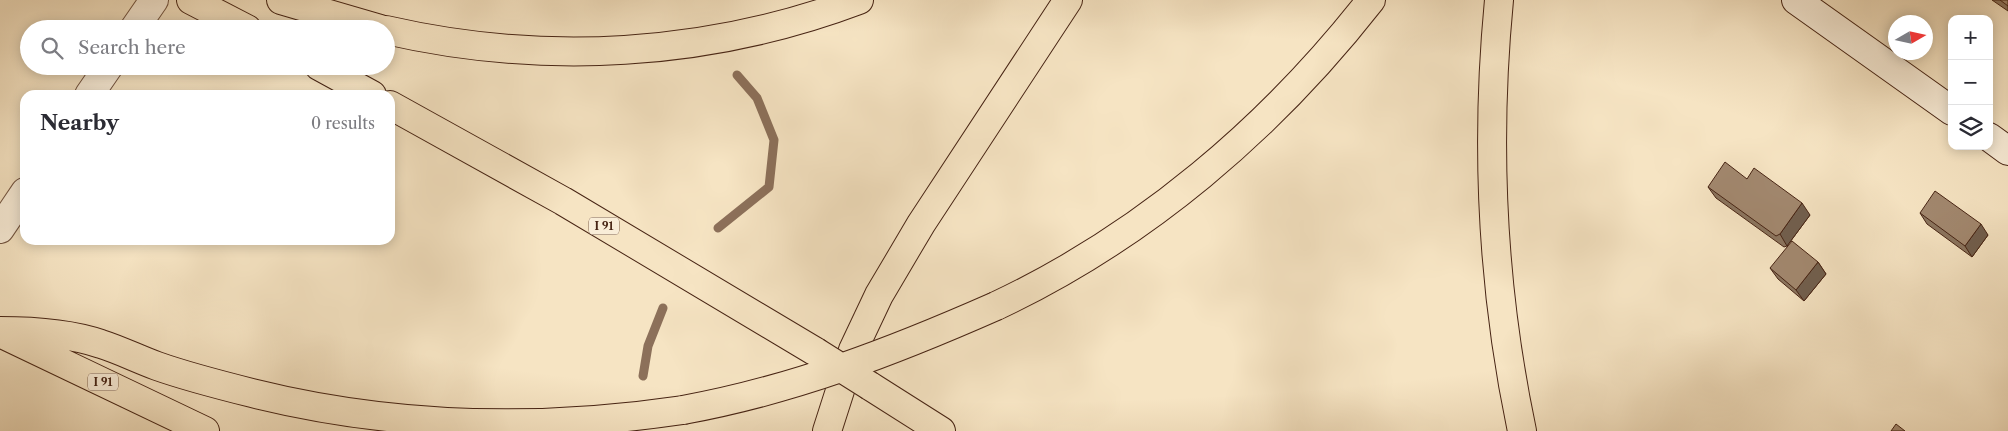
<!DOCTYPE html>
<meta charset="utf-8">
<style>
body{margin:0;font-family:"Libre Caslon Text",serif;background:#f2f2f3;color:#2b2b33}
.controls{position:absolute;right:15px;top:15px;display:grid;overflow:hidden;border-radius:10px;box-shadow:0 2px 12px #0003}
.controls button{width:45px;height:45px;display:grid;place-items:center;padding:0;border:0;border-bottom:1px solid #e1e1e2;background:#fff;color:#2b2b33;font:25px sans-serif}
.compass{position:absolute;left:1888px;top:15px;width:45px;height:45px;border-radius:50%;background:#fff;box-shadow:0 2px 12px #0003;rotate:81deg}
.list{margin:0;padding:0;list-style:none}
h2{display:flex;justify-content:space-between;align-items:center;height:65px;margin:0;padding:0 20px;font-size:21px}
h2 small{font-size:16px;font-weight:400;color:#7c7c81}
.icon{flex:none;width:28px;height:28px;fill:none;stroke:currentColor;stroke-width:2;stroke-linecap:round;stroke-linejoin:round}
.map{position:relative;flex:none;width:2008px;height:431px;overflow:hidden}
.search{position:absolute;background:#fff;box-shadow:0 2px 12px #0003;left:20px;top:20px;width:375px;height:55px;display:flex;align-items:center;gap:12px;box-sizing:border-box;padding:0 18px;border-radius:28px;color:#7c7c81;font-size:19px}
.panel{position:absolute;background:#fff;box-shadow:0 2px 12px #0003;left:20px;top:90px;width:375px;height:155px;border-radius:15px}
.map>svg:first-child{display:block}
</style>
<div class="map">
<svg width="2008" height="431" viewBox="0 0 2008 431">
<rect width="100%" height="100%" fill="#f6e4c3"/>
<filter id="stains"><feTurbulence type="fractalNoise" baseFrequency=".004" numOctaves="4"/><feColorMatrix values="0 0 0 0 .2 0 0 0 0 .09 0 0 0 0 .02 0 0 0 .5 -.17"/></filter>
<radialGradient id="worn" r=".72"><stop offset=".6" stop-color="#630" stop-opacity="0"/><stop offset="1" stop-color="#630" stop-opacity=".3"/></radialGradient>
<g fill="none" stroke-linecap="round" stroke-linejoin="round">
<path stroke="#8c705a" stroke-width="9" d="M718 228 769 187 774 140 757 98 737 75
M643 376 648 346 663 308"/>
<defs>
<path id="tertiary" d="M134 29 154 0
M89 95 109 66
M0 229 25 192"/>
<path id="secondary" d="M1796 0 1952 111
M1989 137 2008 151"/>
<path id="motorway" d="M191 0 247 29
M281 0 380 29
M1499 0C1485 145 1492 289 1522 431
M386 30C543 66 708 57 859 0
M319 66 372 95
M390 105 563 201 816 352
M996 306C1143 237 1271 128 1371 0
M0 331C34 331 69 333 101 344 120 350 138 359 157 366 188 377 220 385 252 393 393 428 540 431 683 410
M4 335 205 431
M870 386 941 431
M827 431 853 350 879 295 921 224 1068 0"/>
</defs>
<use href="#tertiary" stroke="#735440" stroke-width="30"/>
<use href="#secondary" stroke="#472414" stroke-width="30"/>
<use href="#motorway" stroke="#472414" stroke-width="30"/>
<use href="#tertiary" stroke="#f9edd8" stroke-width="28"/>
<use href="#secondary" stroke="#f9edd8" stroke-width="28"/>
<use href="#motorway" stroke="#f6e4c3" stroke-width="28"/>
<defs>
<path id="motorway-bridge" d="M816 352 870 386
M683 410C793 390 894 351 996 306"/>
</defs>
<use href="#motorway-bridge" stroke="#472414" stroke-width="30" stroke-linecap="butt"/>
<use href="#motorway-bridge" stroke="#f6e4c3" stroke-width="28"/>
</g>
<path fill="#8b755f" stroke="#472414" d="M1992 0H2008V11Z
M1747 179 1810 215 1787 246 1784 247 1716 198 1708 187Z
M1920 213 1988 235 1972 257 1927 224Z
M1818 262 1826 274 1804 301 1778 279 1770 268Z"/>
<path fill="#715f4e" stroke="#472414" d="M1802 203 1810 215 1787 246 1780 234Z
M1981 224 1988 235 1972 257 1965 246Z
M1818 262 1826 274 1804 301 1796 290Z"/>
<path fill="#a2886f" stroke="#472414" d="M2000 0H2008V6Z
M1725 162 1747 179 1754 168 1802 203 1780 234 1776 236 1708 187Z
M1935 191 1981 224 1965 246 1920 213Z
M1792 241 1818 262 1796 290 1770 268Z
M1896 424 1905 431H1891Z"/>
<g text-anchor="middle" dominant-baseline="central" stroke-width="5" stroke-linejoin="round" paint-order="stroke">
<g fill="#f9edd8" stroke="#7c604f" stroke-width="1">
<rect x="589" y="217.5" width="30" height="17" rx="4"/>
<rect x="88" y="373.5" width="30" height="17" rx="4"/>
</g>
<g font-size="11" font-weight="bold" fill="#472414">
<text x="604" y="226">I 91</text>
<text x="103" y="382">I 91</text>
</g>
</g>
<rect width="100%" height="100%" filter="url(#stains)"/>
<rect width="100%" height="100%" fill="url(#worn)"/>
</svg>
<div class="controls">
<button>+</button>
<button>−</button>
<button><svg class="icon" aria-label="layers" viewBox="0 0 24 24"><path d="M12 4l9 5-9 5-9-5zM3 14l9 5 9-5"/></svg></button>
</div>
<svg class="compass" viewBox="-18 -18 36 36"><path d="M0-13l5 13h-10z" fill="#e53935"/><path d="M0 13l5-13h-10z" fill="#7c7c81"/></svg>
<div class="search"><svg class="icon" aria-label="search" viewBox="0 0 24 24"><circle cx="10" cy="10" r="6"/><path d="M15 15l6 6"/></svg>Search here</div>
<section class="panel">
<h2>Nearby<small>0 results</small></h2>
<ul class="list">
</ul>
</section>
</div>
